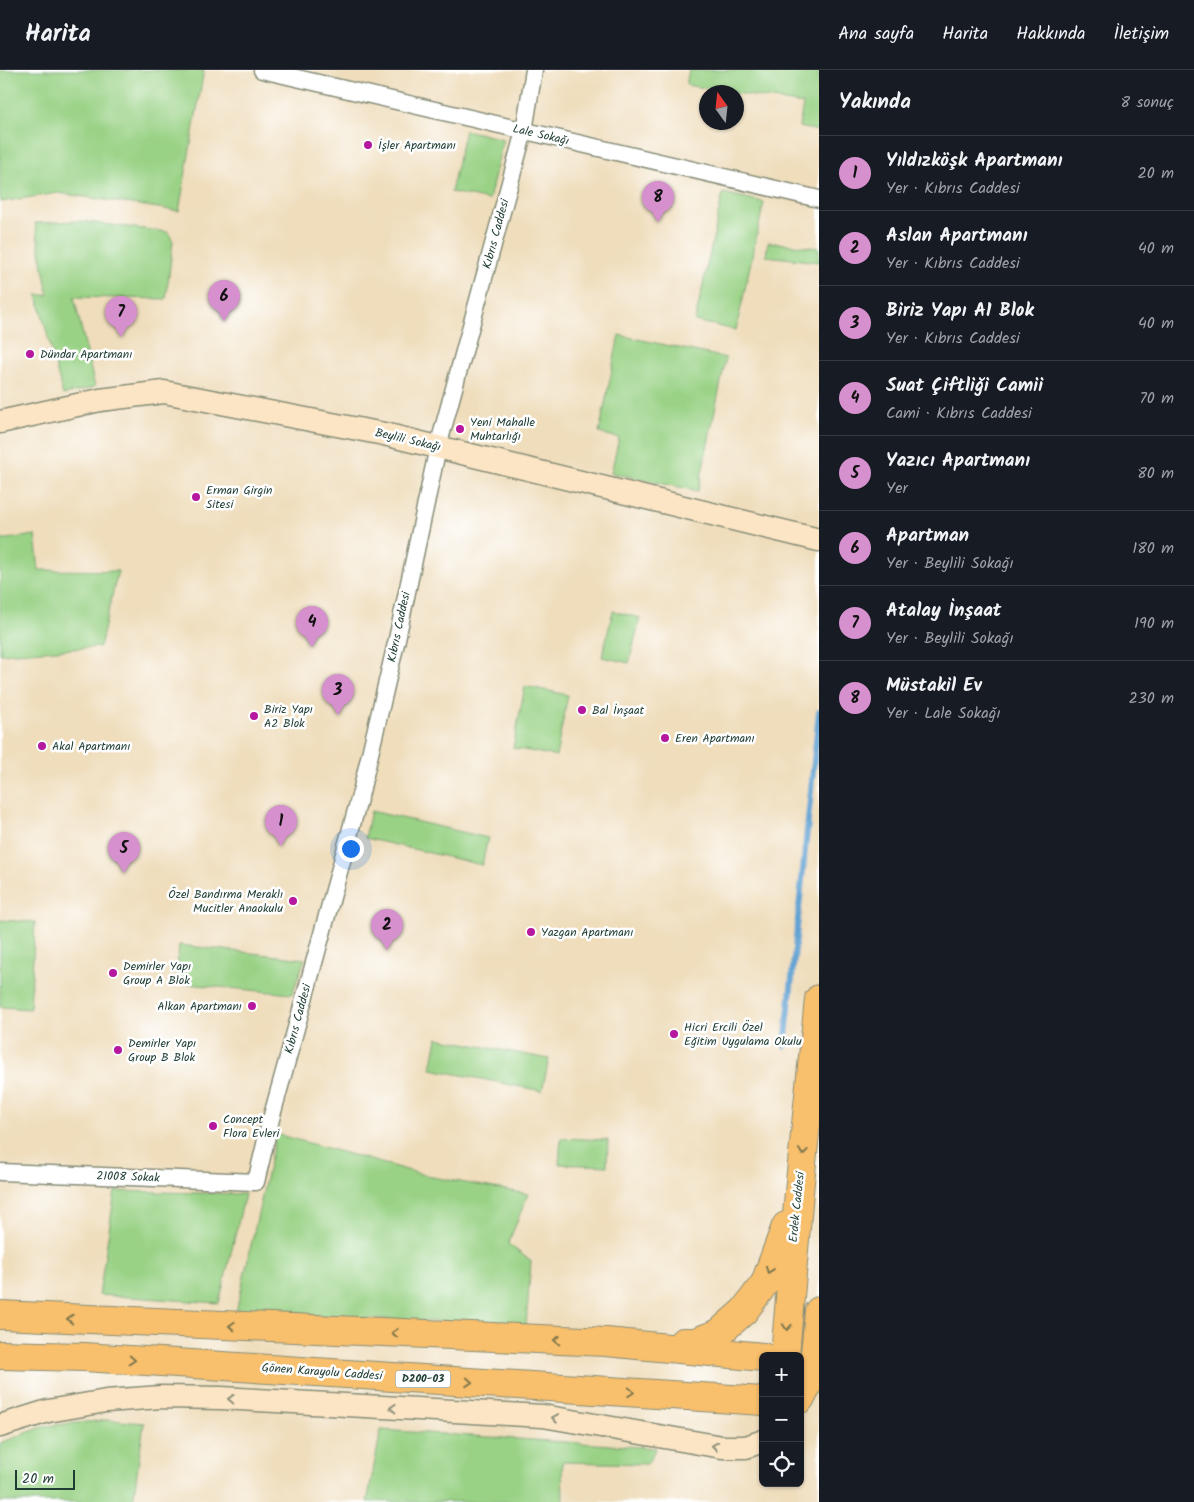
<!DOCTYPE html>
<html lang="tr">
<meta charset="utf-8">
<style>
body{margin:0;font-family:Kalam,sans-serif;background:#242831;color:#f1f3f6}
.controls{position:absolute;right:15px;bottom:15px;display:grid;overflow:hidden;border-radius:8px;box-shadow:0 1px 4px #0004}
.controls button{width:45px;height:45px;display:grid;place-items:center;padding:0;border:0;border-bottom:1px solid #363941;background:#171b24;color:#f1f3f6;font:25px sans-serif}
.compass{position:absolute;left:699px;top:15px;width:45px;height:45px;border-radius:50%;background:#171b24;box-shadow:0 1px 4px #0004;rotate:345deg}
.scale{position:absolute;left:15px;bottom:12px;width:60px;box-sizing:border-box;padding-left:5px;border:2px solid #1f3d34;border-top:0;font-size:14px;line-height:18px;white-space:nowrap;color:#1f3d34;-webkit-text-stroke:4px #fff;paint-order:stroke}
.you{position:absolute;left:350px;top:778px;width:18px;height:18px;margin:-12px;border:4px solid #fff;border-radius:50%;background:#1a73e8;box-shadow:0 0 0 8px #1a73e833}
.badge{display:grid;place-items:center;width:32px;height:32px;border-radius:50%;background:#d690ce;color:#111;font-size:16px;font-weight:700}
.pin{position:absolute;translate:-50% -41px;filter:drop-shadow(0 1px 2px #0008)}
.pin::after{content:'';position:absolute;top:26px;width:18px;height:15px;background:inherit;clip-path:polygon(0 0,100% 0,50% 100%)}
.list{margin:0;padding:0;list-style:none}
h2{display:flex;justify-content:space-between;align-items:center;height:65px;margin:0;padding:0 20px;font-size:21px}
h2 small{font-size:16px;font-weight:400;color:#9ea1a6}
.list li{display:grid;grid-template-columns:32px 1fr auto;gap:15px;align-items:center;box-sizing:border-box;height:75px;padding:0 20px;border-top:1px solid #363941}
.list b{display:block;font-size:19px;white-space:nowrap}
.list p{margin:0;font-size:16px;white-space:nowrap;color:#9ea1a6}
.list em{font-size:16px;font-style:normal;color:#9ea1a6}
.icon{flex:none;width:28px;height:28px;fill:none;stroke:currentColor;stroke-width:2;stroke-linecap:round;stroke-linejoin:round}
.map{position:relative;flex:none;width:819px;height:1432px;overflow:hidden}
header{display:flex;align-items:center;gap:30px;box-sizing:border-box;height:70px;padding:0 25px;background:#171b24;border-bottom:1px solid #363941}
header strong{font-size:24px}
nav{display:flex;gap:28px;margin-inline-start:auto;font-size:18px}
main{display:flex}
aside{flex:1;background:#171b24}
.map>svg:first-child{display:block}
</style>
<header>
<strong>Harita</strong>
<nav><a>Ana sayfa</a><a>Harita</a><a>Hakkında</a><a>İletişim</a></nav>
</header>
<main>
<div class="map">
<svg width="819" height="1432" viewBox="0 0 819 1432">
<rect width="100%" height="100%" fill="#fff"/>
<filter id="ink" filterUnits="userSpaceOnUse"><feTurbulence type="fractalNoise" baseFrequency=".02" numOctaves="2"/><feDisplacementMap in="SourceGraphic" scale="10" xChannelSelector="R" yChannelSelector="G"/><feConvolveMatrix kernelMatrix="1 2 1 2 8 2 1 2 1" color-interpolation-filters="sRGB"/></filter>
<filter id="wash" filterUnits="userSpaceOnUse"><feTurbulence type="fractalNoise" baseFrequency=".0096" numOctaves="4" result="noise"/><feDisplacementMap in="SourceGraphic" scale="20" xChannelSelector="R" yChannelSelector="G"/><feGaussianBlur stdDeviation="1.12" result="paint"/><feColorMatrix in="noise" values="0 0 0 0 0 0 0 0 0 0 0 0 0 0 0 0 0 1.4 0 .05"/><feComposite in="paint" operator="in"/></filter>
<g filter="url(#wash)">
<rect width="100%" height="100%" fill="#efddbb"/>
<path fill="#99d285" stroke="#5c885c" d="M0 0H204L179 141 58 123 0 132Z
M689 0H819V61L799 57 803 34 686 15Z
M465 60 503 69 489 130 451 122Z
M723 123 764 132 736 260 695 251Z
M79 151 168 162 173 171 166 229 74 227 95 317 63 325 37 225H48L35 153Z
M768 172 819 178V192L766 186Z
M619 265 726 288 698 421 611 403 619 368 599 363Z
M35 465 39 500 118 501 100 577 0 584V470Z
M613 541 640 548 629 593 602 587Z
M525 616 568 625 556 686 513 678Z
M371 741 488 768 482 795 365 768Z
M0 850 35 852 30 939 0 937Z
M179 875 305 889 292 924 176 913Z
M437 968 549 989 542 1021 431 999Z
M276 1064 432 1107 528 1124 508 1174 531 1191 526 1256 236 1242Z
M561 1068 608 1070 607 1096 559 1094Z
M115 1121 245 1124 219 1233 99 1225Z
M108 1350 144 1353 133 1432H0V1373L45 1356Z
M381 1360 656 1378 647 1394 562 1392 563 1432H367Z"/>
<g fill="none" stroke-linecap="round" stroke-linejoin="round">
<path stroke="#5ea1d2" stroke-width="6" d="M785 976 819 642"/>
</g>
</g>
<g filter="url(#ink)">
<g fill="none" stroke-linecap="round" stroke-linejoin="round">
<defs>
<path id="street" d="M262 0 819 129
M0 1102 256 1112 271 1049 361 722 397 569 438 377 524 61 534 0"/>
<path id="secondary" d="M0 352 100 330 164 322 384 364 819 470
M0 1356 48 1341 106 1331 161 1327 221 1328 543 1346 722 1377H746L763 1371"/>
<path id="highway" d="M0 1245 606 1272 763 1287
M683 1272H695L719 1263 744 1241 765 1213 786 1156
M0 1285 84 1287 763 1331
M785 1286 799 1122 819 929
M800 1329C816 1308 816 1267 819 1241"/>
</defs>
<use href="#street" stroke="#878d78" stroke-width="19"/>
<use href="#secondary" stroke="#878d78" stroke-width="25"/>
<use href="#highway" stroke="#878d78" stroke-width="30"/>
<use href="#street" stroke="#fff" stroke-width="16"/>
<use href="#secondary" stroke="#fce5c4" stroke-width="22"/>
<use href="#highway" stroke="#f8bf6c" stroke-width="28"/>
</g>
<defs><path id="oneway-chevron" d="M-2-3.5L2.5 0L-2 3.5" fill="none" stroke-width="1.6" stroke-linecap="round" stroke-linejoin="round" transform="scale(1.25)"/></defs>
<g stroke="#81784d">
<use href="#oneway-chevron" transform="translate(803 1082) rotate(96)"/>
<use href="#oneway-chevron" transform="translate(769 1200) rotate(110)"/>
<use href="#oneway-chevron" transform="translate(70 1249) rotate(-177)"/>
<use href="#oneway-chevron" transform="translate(232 1256) rotate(-178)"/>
<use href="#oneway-chevron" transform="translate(787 1257) rotate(94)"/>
<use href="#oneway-chevron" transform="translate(395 1263) rotate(-178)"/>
<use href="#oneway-chevron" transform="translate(557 1270) rotate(-178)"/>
<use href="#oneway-chevron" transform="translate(132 1290) rotate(4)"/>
<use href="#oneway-chevron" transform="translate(469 1312) rotate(4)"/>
<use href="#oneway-chevron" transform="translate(631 1322) rotate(4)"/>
</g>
<g stroke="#8e917c">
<use href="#oneway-chevron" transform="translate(231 1329) rotate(-177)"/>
<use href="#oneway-chevron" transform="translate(393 1338) rotate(-177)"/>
<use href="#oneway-chevron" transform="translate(555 1348) rotate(-171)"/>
<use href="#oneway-chevron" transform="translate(715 1376) rotate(-171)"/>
</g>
</g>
<g fill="#b5179e" stroke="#fff" stroke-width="2">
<circle cx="368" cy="75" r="5"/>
<circle cx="30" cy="284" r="5"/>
<circle cx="460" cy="359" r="5"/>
<circle cx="196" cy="427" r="5"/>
<circle cx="582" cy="640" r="5"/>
<circle cx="254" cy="646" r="5"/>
<circle cx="665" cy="668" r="5"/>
<circle cx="42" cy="676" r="5"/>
<circle cx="293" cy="831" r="5"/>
<circle cx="531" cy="862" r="5"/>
<circle cx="113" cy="903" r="5"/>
<circle cx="252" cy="936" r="5"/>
<circle cx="674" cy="964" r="5"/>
<circle cx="118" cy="980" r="5"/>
<circle cx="213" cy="1056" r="5"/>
</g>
<g text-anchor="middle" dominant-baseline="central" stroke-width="5" stroke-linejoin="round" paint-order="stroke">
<rect fill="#fff" stroke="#627771" stroke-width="1" x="395.5" y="1300.5" width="55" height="17" rx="4"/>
<g font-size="11" font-weight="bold" fill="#1f3d34">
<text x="423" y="1309">D200-03</text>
</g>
<g font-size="12" fill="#1f3d34" stroke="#fff">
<text transform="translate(541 65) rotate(13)">Lale Sokağı</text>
<text transform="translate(496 164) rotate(-75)">Kıbrıs Caddesi</text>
<text transform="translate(408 370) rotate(13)">Beylili Sokağı</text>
<text transform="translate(399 557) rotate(-78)">Kıbrıs Caddesi</text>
<text transform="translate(298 949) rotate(-75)">Kıbrıs Caddesi</text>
<text transform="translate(128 1107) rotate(2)">21008 Sokak</text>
<text transform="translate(797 1137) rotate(-84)">Erdek Caddesi</text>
<text transform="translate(322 1302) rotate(4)">Gönen Karayolu Caddesi</text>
</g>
<g font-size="12" fill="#1f3d34" stroke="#fff" text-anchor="start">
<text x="378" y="75">İşler Apartmanı</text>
<text x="40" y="284">Dündar Apartmanı</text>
<text x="470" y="352">Yeni Mahalle<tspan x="470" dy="14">Muhtarlığı</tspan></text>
<text x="206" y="420">Erman Girgin<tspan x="206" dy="14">Sitesi</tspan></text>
<text x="264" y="639">Biriz Yapı<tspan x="264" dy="14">A2 Blok</tspan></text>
<text x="592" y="640">Bal İnşaat</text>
<text x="675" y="668">Eren Apartmanı</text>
<text x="52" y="676">Akal Apartmanı</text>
<text x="283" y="824" text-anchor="end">Özel Bandırma Meraklı<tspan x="283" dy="14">Mucitler Anaokulu</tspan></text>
<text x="541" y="862">Yazgan Apartmanı</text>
<text x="123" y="896">Demirler Yapı<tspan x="123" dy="14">Group A Blok</tspan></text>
<text x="242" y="936" text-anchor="end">Alkan Apartmanı</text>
<text x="684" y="957">Hicri Ercili Özel<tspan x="684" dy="14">Eğitim Uygulama Okulu</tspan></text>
<text x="128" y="973">Demirler Yapı<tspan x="128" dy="14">Group B Blok</tspan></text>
<text x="223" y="1049">Concept<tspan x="223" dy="14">Flora Evleri</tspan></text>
</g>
</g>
</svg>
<div class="controls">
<button>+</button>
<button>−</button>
<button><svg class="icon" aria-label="locate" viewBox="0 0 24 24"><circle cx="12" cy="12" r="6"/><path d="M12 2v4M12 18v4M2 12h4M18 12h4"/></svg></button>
</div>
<svg class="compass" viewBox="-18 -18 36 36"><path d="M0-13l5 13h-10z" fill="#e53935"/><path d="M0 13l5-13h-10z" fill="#9ea1a6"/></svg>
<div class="scale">20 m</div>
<div class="you"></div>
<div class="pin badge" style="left:281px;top:776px">1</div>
<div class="pin badge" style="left:387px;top:880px">2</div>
<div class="pin badge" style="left:338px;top:645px">3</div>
<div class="pin badge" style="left:312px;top:577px">4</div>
<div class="pin badge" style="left:124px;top:803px">5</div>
<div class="pin badge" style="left:224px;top:251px">6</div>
<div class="pin badge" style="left:121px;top:267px">7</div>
<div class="pin badge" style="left:658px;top:152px">8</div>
</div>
<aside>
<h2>Yakında<small>8 sonuç</small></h2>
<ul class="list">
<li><span class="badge">1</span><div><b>Yıldızköşk Apartmanı</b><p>Yer · Kıbrıs Caddesi</p></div><em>20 m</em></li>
<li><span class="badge">2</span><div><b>Aslan Apartmanı</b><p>Yer · Kıbrıs Caddesi</p></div><em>40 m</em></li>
<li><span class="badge">3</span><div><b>Biriz Yapı A1 Blok</b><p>Yer · Kıbrıs Caddesi</p></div><em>40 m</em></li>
<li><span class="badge">4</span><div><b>Suat Çiftliği Camii</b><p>Cami · Kıbrıs Caddesi</p></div><em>70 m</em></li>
<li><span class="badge">5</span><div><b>Yazıcı Apartmanı</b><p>Yer</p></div><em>80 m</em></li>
<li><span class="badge">6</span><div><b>Apartman</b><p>Yer · Beylili Sokağı</p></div><em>180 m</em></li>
<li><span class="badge">7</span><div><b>Atalay İnşaat</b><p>Yer · Beylili Sokağı</p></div><em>190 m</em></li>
<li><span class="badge">8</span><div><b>Müstakil Ev</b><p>Yer · Lale Sokağı</p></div><em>230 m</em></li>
</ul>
</aside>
</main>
